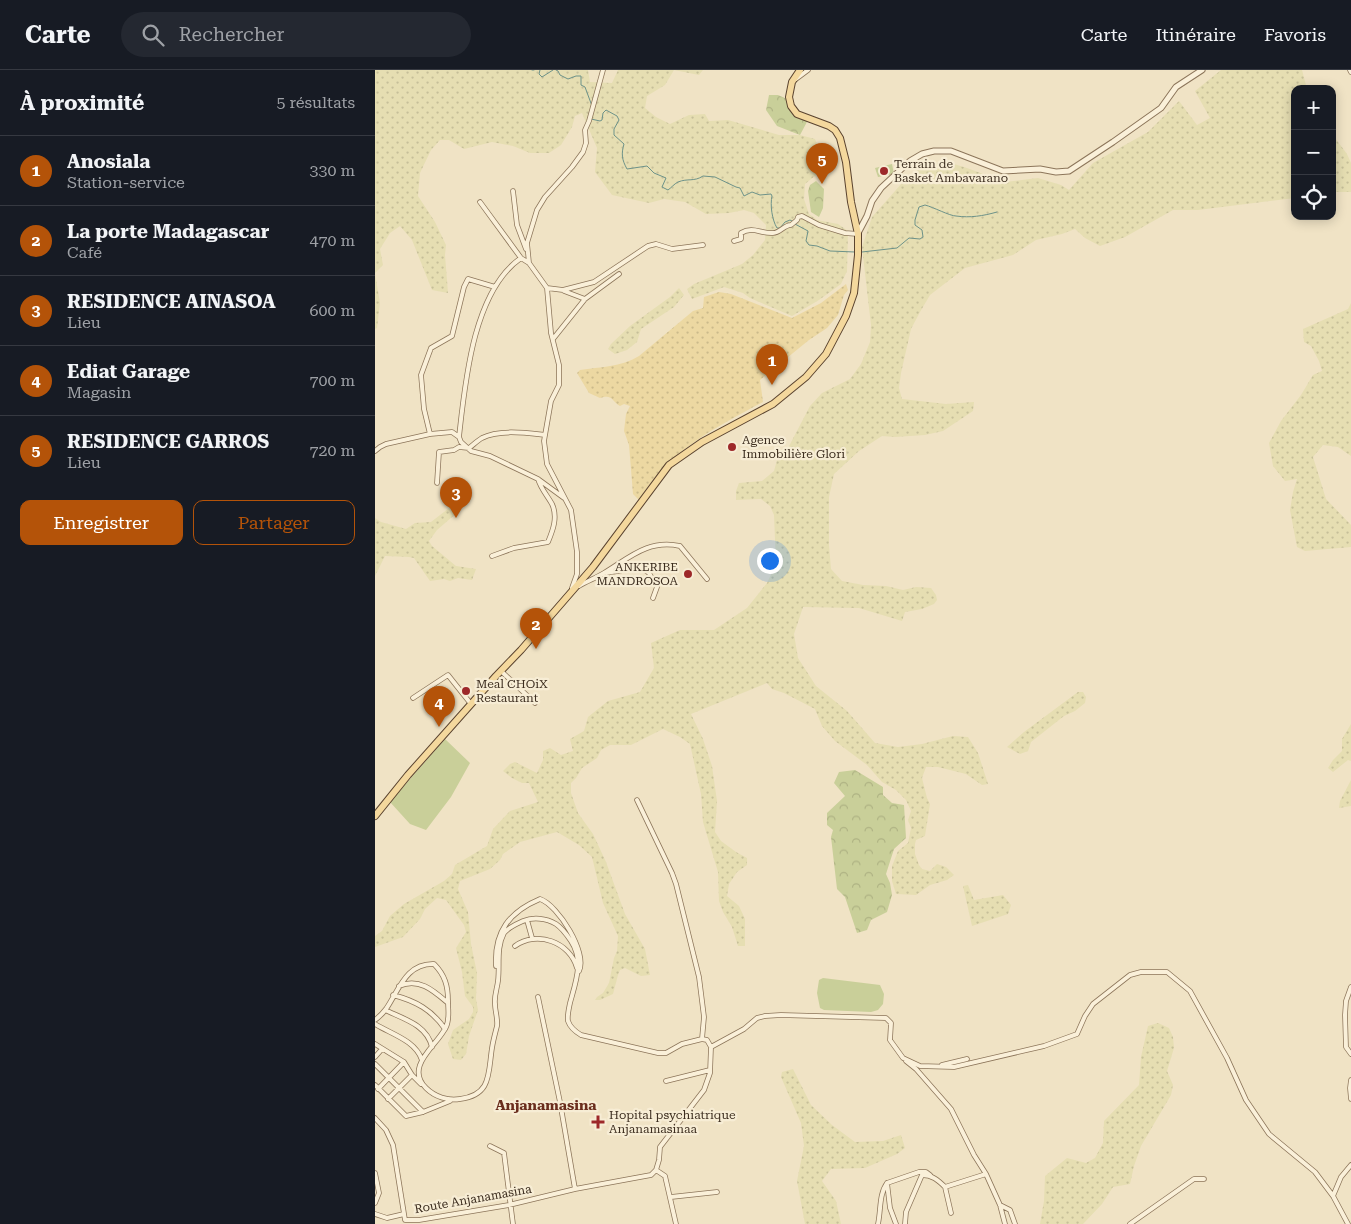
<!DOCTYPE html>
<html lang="fr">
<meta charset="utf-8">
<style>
body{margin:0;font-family:"Roboto Serif",serif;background:#242831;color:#f1f3f6}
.controls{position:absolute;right:15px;top:15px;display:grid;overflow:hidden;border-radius:10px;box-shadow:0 2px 12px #0003}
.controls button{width:45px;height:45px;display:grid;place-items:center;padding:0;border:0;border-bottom:1px solid #363941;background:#171b24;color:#f1f3f6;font:25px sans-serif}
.you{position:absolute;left:394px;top:490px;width:18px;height:18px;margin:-12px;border:4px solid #fff;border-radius:50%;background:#1a73e8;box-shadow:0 0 0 8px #1a73e833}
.badge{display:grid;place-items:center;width:32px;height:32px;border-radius:50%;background:#b45309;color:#fff;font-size:16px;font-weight:700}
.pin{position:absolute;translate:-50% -41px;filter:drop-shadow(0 1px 2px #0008)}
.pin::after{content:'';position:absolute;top:26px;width:18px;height:15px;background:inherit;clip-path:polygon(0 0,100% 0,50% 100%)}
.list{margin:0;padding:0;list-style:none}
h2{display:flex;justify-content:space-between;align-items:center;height:65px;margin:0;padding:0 20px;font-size:21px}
h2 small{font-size:16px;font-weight:400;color:#9ea1a6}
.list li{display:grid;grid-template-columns:32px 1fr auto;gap:15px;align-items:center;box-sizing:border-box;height:70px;padding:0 20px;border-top:1px solid #363941}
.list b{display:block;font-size:19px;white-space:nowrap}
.list p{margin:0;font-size:16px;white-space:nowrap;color:#9ea1a6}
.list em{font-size:16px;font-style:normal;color:#9ea1a6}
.actions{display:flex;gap:10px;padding:15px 20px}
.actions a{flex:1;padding:11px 0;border:1px solid #b45309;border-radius:10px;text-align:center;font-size:18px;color:#b45309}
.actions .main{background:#b45309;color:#fff}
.icon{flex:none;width:28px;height:28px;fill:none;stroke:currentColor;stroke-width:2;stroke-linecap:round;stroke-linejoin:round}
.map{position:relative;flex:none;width:976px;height:1154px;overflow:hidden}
header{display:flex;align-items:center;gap:30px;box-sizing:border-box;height:70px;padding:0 25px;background:#171b24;border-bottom:1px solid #363941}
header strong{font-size:24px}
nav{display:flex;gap:28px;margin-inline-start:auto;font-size:18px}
.search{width:350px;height:45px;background:#242831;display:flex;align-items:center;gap:12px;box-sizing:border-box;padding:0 18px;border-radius:28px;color:#9ea1a6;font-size:19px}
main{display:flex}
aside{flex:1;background:#171b24}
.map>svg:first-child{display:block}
</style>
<header>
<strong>Carte</strong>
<div class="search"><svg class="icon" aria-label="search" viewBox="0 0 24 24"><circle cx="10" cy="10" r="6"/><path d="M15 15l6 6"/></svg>Rechercher</div>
<nav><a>Carte</a><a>Itinéraire</a><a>Favoris</a></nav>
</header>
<main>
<aside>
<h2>À proximité<small>5 résultats</small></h2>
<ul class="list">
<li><span class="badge">1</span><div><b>Anosiala</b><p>Station-service</p></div><em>330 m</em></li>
<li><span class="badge">2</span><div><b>La porte Madagascar</b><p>Café</p></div><em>470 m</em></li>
<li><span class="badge">3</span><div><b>RESIDENCE AINASOA</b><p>Lieu</p></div><em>600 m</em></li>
<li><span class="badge">4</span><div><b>Ediat Garage</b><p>Magasin</p></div><em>700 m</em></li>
<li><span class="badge">5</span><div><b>RESIDENCE GARROS</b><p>Lieu</p></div><em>720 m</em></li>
</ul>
<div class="actions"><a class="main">Enregistrer</a><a>Partager</a></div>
</aside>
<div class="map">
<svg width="976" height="1154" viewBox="0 0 976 1154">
<defs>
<pattern id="farmland-dots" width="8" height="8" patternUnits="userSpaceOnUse" patternTransform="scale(1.25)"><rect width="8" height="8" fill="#e6deb2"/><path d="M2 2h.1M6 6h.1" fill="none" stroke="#c6bf99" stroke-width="1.8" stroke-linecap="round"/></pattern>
<pattern id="forest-crowns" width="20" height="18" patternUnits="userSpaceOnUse" patternTransform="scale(1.25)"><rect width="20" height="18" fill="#c9cf99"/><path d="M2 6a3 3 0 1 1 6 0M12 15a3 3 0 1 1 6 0" fill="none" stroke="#aeb283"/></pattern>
<pattern id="sand-dots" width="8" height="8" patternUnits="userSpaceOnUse" patternTransform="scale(1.25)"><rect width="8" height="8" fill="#ecd8a2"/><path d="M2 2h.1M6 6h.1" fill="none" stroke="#cbba8b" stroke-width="1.8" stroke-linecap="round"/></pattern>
</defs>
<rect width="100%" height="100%" fill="#f0e3c5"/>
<path fill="url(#farmland-dots)" d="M0 0H213L215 12 237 13 243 0H328L324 5 299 0 290 15 272 26 270 38 281 47 295 54 314 45 330 44 334 51 353 50 404 65H425L440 69 446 85V101L430 114 429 129 434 144 442 150 463 154 473 161 472 201 466 214 444 230 417 246 375 228 368 223 349 217 317 229 312 219 319 214 367 194 378 185 390 170 391 155 379 143 369 140 354 143 331 144 310 132 289 129 274 133 237 125 220 102 222 78 207 43 200 46 197 57 186 75 174 83H155L138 76 117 72 89 79 74 70H65L56 80 45 103 43 126 60 152 71 175 70 185 73 223 57 220 37 170 25 156 15 163 5 179 8 195 0 203 5 233 2 258 0 259Z
M846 0H927L932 19H920V128L823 140H798L750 167 725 176 710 168 700 159 687 164 661 170 638 185 590 198 555 225 545 242 536 259 526 303 524 318 527 329 571 334 599 332 598 341 568 361 550 365 520 367 507 366 484 381 459 404 454 427V475L456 499 467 511 488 515 511 516 528 520 541 517 556 518 561 525 562 530 559 534 547 539 530 542 527 551 484 538 428 537 419 564 423 588 441 616 472 641 500 673 523 677 547 674 578 666 593 667 603 683 613 714 607 715 591 704 563 697H551L547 708 552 728 555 734 550 766 541 770 540 774V784L544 795 547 799 555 801 562 794 571 797 579 805 572 810 555 815 541 825 521 824 517 811V796L523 781 533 773 536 758 533 750 536 741 531 730 521 720 507 712 492 695 460 671 447 656 440 639 409 623 397 619 392 613 316 644 328 669 337 696 342 731 340 762 346 771 361 782 372 788V795L362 802 354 814 352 826 364 836 370 849V876H363L357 857 348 842 344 831 343 802 328 752 326 724 315 674 305 667 288 659 256 675H235L226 680 222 688 207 698 201 708 196 713V723L203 743 218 764 231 792 250 844 270 879 275 905 266 906 250 898 245 900 243 905 238 924 225 930H220L222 927 228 923 234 913 239 888 242 881 243 866 228 833 217 787 204 775 182 762 145 772 128 784 125 790 115 799 85 811 83 819 93 842 96 874 102 903 101 929 103 940 94 966 91 984 86 990 78 989 73 974 78 960 94 949 98 942V937L90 926 87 902 81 878 91 862 89 855 71 830 62 828 50 839 45 849 28 867 0 877V866L7 861 15 846 29 834 69 811 77 804 80 795 112 776 118 759 135 741 163 732 154 713H147L137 708 128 701 135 694 140 692 162 703 168 690V681L175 678 186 685 198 681 195 669 209 661 213 647 233 631 265 622 279 598 276 573 305 560H339L372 538 392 513 401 494 399 445 395 436 386 429 361 430V421L364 413 387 411 399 401 402 390 412 380 435 336 447 323 475 309 486 294 495 272 496 255 487 177 497 147 528 112 543 100 569 91 592 98 630 112 663 108 686 115 694 120 718 93 773 62 804 31 822 55 835 48 820 21Z
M957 64 972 84 976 93V122H957Z
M304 218 309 225 299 237 266 259 262 272 252 280 240 284 233 279 236 274 255 256 295 227Z
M976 233V386L963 377 948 375 938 387 951 429 976 455V477L930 481 922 477 915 440 918 422 922 409 910 411 898 396 894 373 906 351 926 325 938 305 947 301 944 291 936 276 929 272 928 259 973 239Z
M78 435 84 441 62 460 54 471 57 476 81 496 101 499 97 510 83 508 75 511 69 509 55 511 39 488 34 487 10 486 0 506V448L6 452 31 459 40 453 56 452Z
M703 622H708L711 627 710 633 700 641 689 646 656 672 653 681 645 684 632 677 649 662Z
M976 654V691L973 690 958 702 953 698 958 690 967 681V669Z
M976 710V736L964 738 965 731Z
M593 815 599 830 628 825 636 835 633 844 597 856 588 816Z
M783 953 794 958 798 967 799 978 792 1001 798 1015 796 1025 766 1076 759 1096 755 1114 738 1117 727 1134 708 1154H665L669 1131 670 1106 692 1088 711 1093 720 1088 728 1073 729 1051 764 1015 766 987 773 956Z
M418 999 436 1035 457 1055 480 1072 508 1071 526 1065 530 1078 522 1084 490 1098 456 1099 447 1111 461 1131 466 1154H430L422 1111 429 1076 426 1053 406 1007 407 1002Z"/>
<path fill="url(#forest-crowns)" d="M394 25H403L414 30 416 36 433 50 425 65 402 56 391 40Z
M441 111 449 119 448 138 444 147 436 142 433 121 435 115Z
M480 700 508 717V725L517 733 529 735 531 768 519 779 511 804 515 813 517 825 512 842 496 850 492 860 482 863 470 827 462 819 456 767 458 760 452 755V743L470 726 459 713 464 702Z"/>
<path fill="url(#sand-dots)" d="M471 214 473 220 469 225 463 245 452 258 434 270 385 310 388 332C339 358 294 381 264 430L258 424 254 375 249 361 251 344 255 336 249 334 245 336C236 331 238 324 225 328L214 323 202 303 205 300C225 297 246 297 264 286L318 241 328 238 329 227 344 222 356 224 417 248 446 233Z"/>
<path fill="#c9cf99" d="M517 94 519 104 503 107 500 98Z
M70 669 95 693 76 727 51 760 35 754 15 732Z
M448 908 505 915 509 924 508 934 503 940 496 942 449 940 445 938 442 923 444 910Z"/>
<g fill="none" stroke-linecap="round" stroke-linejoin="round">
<path stroke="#6d9289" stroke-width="1" d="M157 0H159
M165 0 164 4 167 7 178 0
M181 0 183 1 185 5 193 9 201 6H206V15L210 17 217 36
M216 49 225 51 227 50 228 43 231 40 242 46 244 50 239 59V65L249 74C246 84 247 90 252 99L272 96 279 103 291 108 287 117 293 120C296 118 299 114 303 112 313 108 319 112 328 106L340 107 361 117 365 118 369 126 377 122 385 125 396 124 397 126C395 135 397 150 402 158H405L410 152 415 150 417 151
M420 154 433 161 431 171 434 175 442 176 455 181 480 182
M487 182 522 178 534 168 545 169 548 167 547 160 540 155V150L544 137 550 135C558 137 575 146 581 146 595 148 608 146 622 142"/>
<defs>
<path id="minor" d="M975 0 976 2
M421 9 433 0
M138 121 142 155 151 179
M105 132 146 188 154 193
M359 171 366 169V163C378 156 386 164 398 163 405 163 409 155 416 155L422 150 423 147 427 146 444 155 470 163 483 164
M120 217 93 209 89 217 77 266 56 278 46 305 49 339 55 364 77 362 84 367C90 313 98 221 146 188
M172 218 188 220 219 212 273 176 281 174 297 179 328 175
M189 221 210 229
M178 269 210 229 244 204
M84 367 86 372 96 381 115 386 163 409 189 428
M0 381 5 377 11 374 55 364
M62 413 64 382 79 380 84 377 94 378C98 375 102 371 107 368 124 359 152 363 170 365
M117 486 139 478 173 472C178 460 183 447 177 434 172 425 166 419 163 409
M231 503 266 497 274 503 282 517 278 528
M204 516C212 511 221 508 229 503 254 488 273 469 305 476L332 509
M197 518 202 504V482L196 440 172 394 169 371 176 331 184 315V295L176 263 172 218 154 193 152 173 162 140 170 127 197 97 208 82 211 73 210 60 214 51 228 0
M126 601 160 633
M38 628 73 605 96 634
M262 730 297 803 301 814 324 907 329 947 327 969 332 970 336 977
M152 850 157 868
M140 876C162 860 195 872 202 898
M121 896C119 862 134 842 165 829 183 835 213 883 204 901
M24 916C44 907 59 921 73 933
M976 917 971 931 970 945 971 977 976 984
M18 925C41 931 57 940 70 959
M163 927 185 1032 200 1119
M10 940C29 949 52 955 57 977
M0 950C4 947 8 943 11 939 24 920 31 893 59 894 70 905 73 916 73 931 73 940 75 949 71 957 62 976 29 996 51 1018 60 1027 73 1031 85 1029 117 1025 113 1003 117 978 118 971 120 964 122 956 123 949 120 941 120 934 119 926 122 919 123 911 125 895 121 878 129 863 134 857 141 854 148 851 158 847 171 848 181 854 187 858 192 865 196 871 209 891 201 911 195 933 194 938 192 946 193 951 195 957 201 962 206 965L283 983H291L307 974 327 969
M0 954C16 964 40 970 47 990
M0 974 29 992 37 1005 46 1014
M0 987 7 979
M531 991 541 999 576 1039 599 1085 611 1104 625 1135 630 1154
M0 994 48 1042
M567 995 592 989
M976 1010 975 1018 976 1029
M291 1011 335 1000
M0 1015 31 1046 48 1042 75 1031
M3 1019 29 992
M13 1029 37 1005
M0 1048 11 1060 18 1075 30 1150H44L134 1135 200 1119 276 1105 281 1100 284 1090 285 1077 329 1020 335 1003 336 977 369 959 382 948 390 946 406 945 511 948 516 953 515 970 528 988 545 996 579 997 669 976 702 964 710 946 718 934 755 905 766 902H792L815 921 852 988 871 1030 894 1064 940 1102 958 1126 973 1154
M115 1076 129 1083 138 1154
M281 1100 290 1106 301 1154
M0 1103 4 1123 0 1133
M512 1113 544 1102H551L555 1105
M570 1117 576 1143
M958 1126 966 1107 976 1095
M296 1127 342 1122
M625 1135 635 1140 640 1154
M0 1144 12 1148 29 1144
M503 1154C506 1140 504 1124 512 1113L515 1138 521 1154
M530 1154 531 1142 547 1105C557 1105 563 1110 570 1117L611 1104
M755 1154 819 1109H829"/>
<path id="tertiary" d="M483 163 492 146 497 131 506 118 535 91 547 84 559 81H576L628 101 665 99 681 102 694 101 738 72 786 38 801 17 827 0"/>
<path id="primary" d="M0 746 33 705 121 606 146 580 218 497 294 395 327 372 398 334 431 307 451 284 471 246 479 223 483 185V164L476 132 471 92 465 68 460 60 454 56 422 44 416 36 414 27 417 12 425 0"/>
</defs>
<use href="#minor" stroke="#8c755a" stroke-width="5.5"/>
<use href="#tertiary" stroke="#8c755a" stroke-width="7"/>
<use href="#primary" stroke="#5a432f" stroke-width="8"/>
<use href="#minor" stroke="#faf0d9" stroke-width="4"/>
<use href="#tertiary" stroke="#faf0d9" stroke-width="5"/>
<use href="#primary" stroke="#f4d89d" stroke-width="6"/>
</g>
<g fill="#9d2829" stroke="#f7edd5" stroke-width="2">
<circle cx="509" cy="101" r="5"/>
<circle cx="357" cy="377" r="5"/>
<circle cx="313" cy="504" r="5"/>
<circle cx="91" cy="621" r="5"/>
<path d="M220.5 1044.5h5v5h5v5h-5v5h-5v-5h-5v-5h5z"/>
</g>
<g text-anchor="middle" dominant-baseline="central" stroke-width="4.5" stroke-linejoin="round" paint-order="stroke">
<g font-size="12" fill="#3c2d1f" stroke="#f7edd5" text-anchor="start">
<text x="519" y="94">Terrain de<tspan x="519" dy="14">Basket Ambavarano</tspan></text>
<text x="367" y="370">Agence<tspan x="367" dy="14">Immobilière Glori</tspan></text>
<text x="303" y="497" text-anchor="end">ANKERIBE<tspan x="303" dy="14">MANDROSOA</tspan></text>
<text x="101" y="614">Meal CHOiX<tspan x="101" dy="14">Restaurant</tspan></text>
<text x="234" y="1045">Hopital psychiatrique<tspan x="234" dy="14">Anjanamasinaa</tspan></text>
</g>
<g font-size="12" fill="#3c2d1f" stroke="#f7edd5">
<text transform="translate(98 1129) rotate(-10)">Route Anjanamasina</text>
</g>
<g font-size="14" font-weight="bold" fill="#6a2d1d" stroke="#f7edd5">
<text x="171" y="1035">Anjanamasina</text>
</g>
</g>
</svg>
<div class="controls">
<button>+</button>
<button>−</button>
<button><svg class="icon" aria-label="locate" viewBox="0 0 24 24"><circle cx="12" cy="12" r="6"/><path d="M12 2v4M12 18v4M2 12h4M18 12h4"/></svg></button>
</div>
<div class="you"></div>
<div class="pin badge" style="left:397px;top:315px">1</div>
<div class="pin badge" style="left:161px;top:579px">2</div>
<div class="pin badge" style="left:81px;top:448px">3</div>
<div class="pin badge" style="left:64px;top:657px">4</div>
<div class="pin badge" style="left:447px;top:114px">5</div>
</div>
</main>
